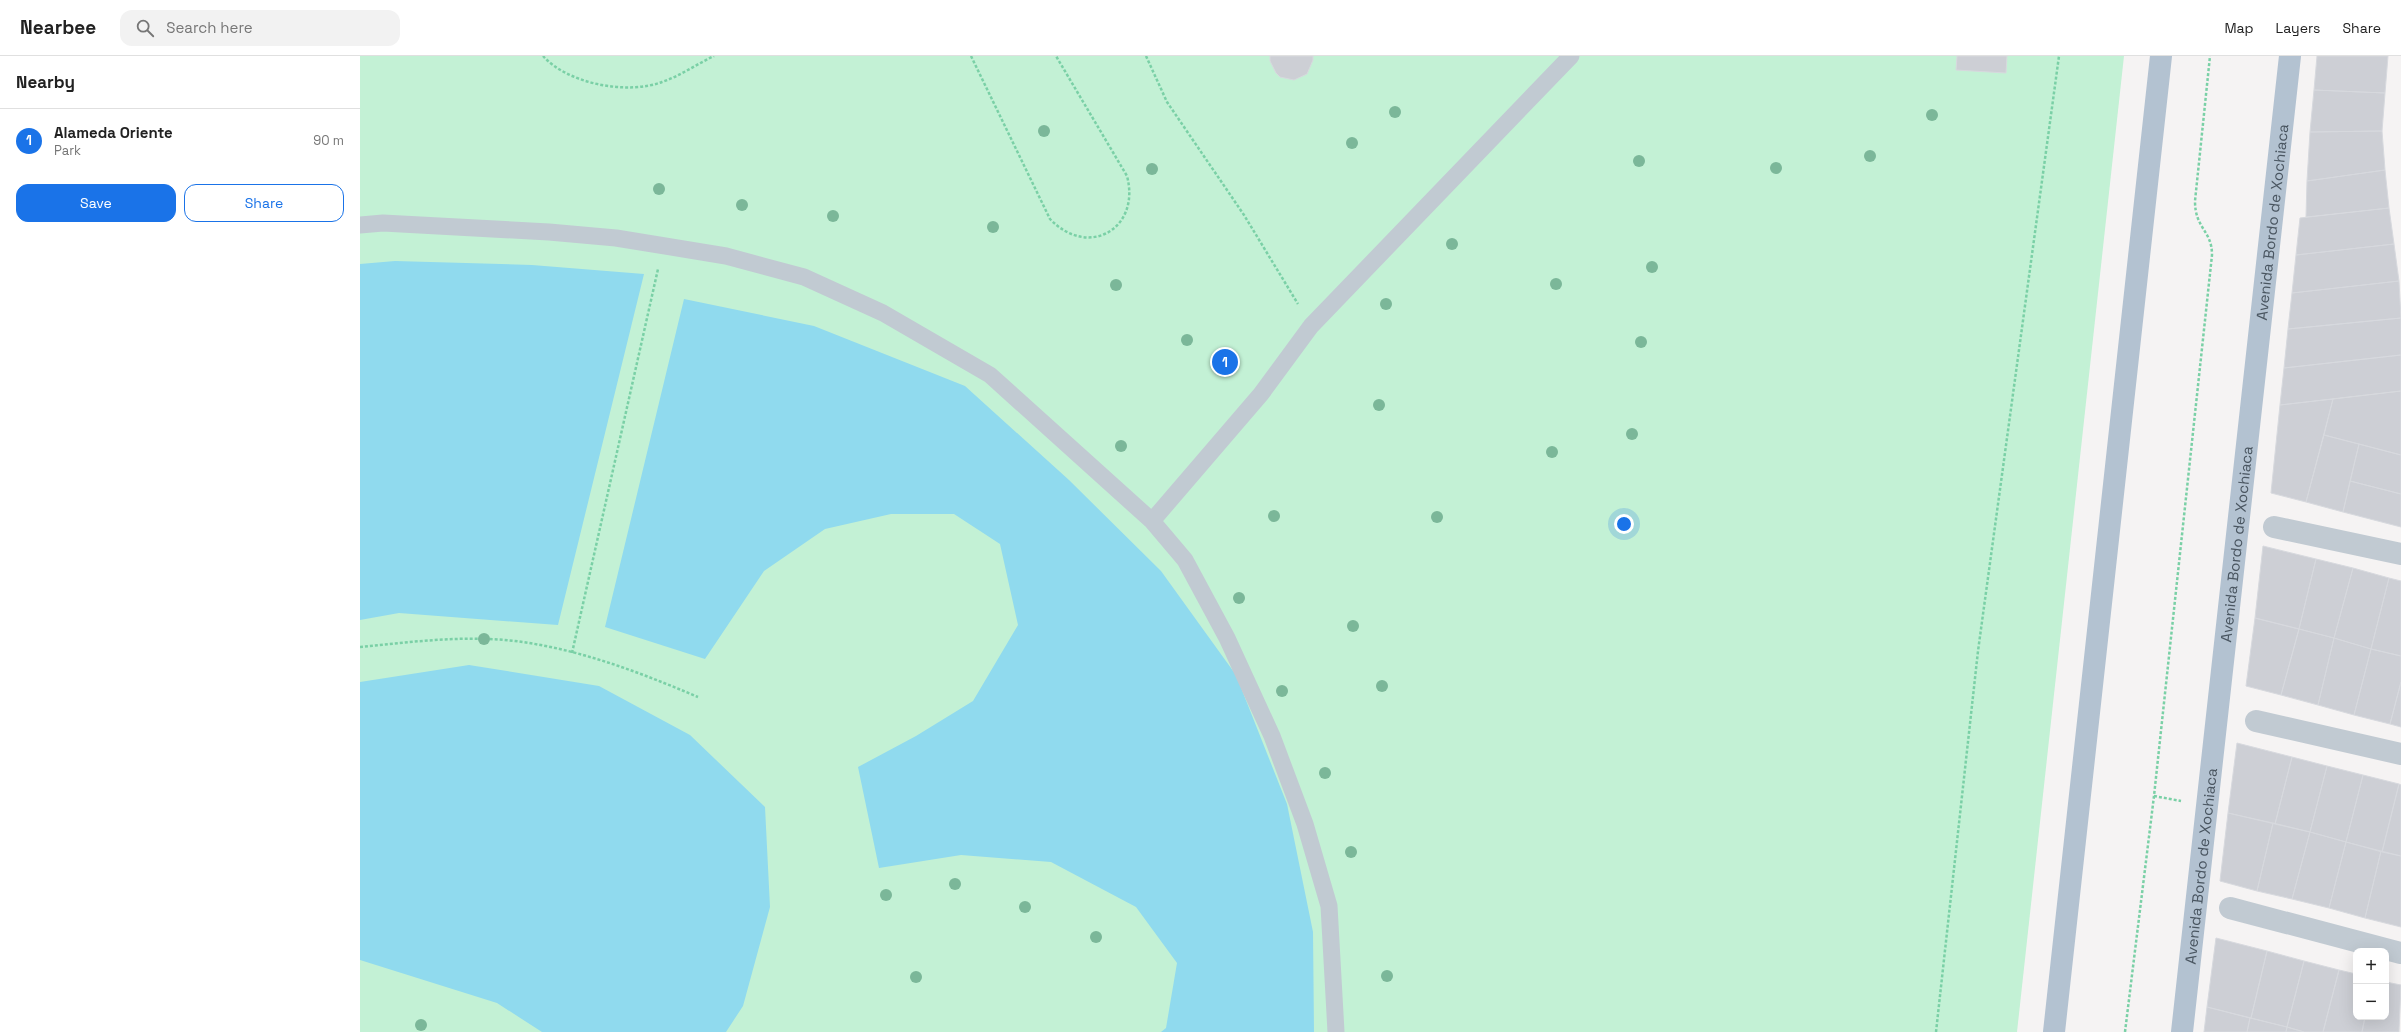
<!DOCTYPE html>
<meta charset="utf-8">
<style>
body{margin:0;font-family:"Space Grotesk",sans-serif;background:#f2f2f2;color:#222}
.controls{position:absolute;right:12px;bottom:12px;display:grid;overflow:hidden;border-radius:8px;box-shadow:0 4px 16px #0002}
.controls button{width:36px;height:36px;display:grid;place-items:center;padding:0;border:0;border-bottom:1px solid #e0e0e0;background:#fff;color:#222;font:20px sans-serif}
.you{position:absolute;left:1264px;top:468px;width:14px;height:14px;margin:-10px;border:3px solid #fff;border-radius:50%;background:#1a73e8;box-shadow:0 0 0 6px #1a73e833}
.badge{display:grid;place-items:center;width:26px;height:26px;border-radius:50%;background:#1a73e8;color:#fff;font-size:13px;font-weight:700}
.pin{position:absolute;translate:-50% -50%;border:2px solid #fff;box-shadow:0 1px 4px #0006}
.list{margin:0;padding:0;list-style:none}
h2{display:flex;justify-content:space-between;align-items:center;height:52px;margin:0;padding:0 16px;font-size:17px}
h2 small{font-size:13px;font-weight:400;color:#767676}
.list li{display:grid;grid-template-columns:26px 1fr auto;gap:12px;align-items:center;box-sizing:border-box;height:64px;padding:0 16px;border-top:1px solid #e0e0e0}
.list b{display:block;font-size:15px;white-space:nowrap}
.list p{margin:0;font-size:13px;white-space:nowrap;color:#767676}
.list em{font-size:13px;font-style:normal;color:#767676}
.actions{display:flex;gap:8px;padding:12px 16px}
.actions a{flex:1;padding:9px 0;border:1px solid #1a73e8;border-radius:12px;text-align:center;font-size:14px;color:#1a73e8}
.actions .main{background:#1a73e8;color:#fff}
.icon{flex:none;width:22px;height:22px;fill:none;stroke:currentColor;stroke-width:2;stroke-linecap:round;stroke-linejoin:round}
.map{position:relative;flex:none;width:2041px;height:976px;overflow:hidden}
header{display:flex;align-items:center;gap:24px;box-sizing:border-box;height:56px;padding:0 20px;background:#fff;border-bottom:1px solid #e0e0e0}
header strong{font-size:19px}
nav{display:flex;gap:22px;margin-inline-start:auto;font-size:14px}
.search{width:280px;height:36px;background:#f2f2f2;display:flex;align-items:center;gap:10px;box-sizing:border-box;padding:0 14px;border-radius:12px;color:#767676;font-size:15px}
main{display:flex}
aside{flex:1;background:#fff}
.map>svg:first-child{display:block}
</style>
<header>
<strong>Nearbee</strong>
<div class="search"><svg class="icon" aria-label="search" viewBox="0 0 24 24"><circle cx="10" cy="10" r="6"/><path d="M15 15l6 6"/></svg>Search here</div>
<nav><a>Map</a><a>Layers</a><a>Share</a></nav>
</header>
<main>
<aside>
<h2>Nearby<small></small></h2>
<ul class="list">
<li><span class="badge">1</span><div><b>Alameda Oriente</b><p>Park</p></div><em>90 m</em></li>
</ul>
<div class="actions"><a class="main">Save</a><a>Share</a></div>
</aside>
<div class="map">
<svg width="2041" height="976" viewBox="0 0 2041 976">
<rect width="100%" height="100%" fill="#f5f3f3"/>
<path fill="#c3f1d5" d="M0 0H1764L1657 976H0Z"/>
<path fill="#90daee" d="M35 205 172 209 284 218 198 569 39 557 0 564V208Z
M324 243 454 270 605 330 709 424 801 515 876 619 927 748 953 876 954 976H801L806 972 817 907 776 851 691 806 601 799 519 812 498 711 556 680 613 645 658 569 640 488 594 458H531L465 473 404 515 345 603 245 571Z
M109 609 239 630 330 679 405 751 410 851 383 950 366 976H182L137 947 0 904V626Z"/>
<path fill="#cdcfd5" stroke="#d7d9de" d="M910 0H953V4L947 18 934 24 920 21 916 17 910 5Z
M1597 0H1647L1646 17 1596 14Z
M1957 0H2028L2025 37 1954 34Z
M1954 34 2025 37 2022 75 1950 76Z
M2022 75 2025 114 1947 125 1950 76Z
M2025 114 2029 152 1946 161 1947 125Z
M2029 152 2034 188 1936 199 1940 162Z
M2034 188 2039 225 1932 237 1936 199Z
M2039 225 2041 262 1928 273 1932 237Z
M2041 262V299L1924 312 1928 273Z
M2041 299V335L1920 349 1924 312Z
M2041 335V399L1964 379 1973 343Z
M1973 343 1946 446 1911 437 1920 349Z
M1964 379 1999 388 1983 456 1946 446Z
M1999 388 2041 399V438L1990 425Z
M1990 425 2041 438V471L1983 456Z
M1903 490 1956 503 1939 573 1895 562Z
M1956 503 1993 512 1974 582 1939 573Z
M1993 512 2029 522 2011 593 1974 582Z
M2029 522 2041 525V600L2011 593Z
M1895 562 1939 573 1921 639 1886 630Z
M1939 573 1974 582 1958 649 1921 639Z
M1974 582 2011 593 1994 659 1958 649Z
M2011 593 2041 600V626L2030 668 1994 659Z
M2041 626V671L2030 668Z
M1877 687 1932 701 1915 768 1868 757Z
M1932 701 1967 710 1950 776 1915 768Z
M1967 710 2003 719 1986 786 1950 776Z
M2003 719 2039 728 2022 796 1986 786Z
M2039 728 2041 729V800L2022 796Z
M1868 757 1913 767 1897 835 1860 825Z
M1913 767 1950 776 1932 843 1897 835Z
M1950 776 1986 786 1969 852 1932 843Z
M1986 786 2021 795 2005 862 1969 852Z
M2021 795 2041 800V871L2005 862Z
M1856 882 1907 895 1891 962 1847 951Z
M1907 895 1944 905 1927 971 1891 962Z
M1944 905 1979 914 1963 976H1944L1927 971Z
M1979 914 1996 918V961H2005L2002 976H1963Z
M2026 926 2041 929 2039 976H2002L2005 961H2026Z
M1847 951 1890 962 1887 976H1844Z
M1890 962 1927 971 1926 976H1887Z
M1927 971 1944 976H1926Z"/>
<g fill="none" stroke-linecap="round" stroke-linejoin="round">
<path stroke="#7ad0a6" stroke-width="2.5" stroke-dasharray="3 2" stroke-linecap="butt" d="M183 0C208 28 267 39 302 26 320 20 337 8 354 0
M611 0 690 163C728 203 781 173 767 120L696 0
M786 0 807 46 884 159 938 248
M0 591C51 586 104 579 155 585 219 593 279 616 338 641
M212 597 298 213
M1794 740 1821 745
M1576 976 1618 595 1699 0
M1765 976 1794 740 1852 199C1852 174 1835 173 1835 145L1850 0"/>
<path stroke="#c1cad2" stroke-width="17" d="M0 169 23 167 189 176 256 182 366 200 444 221 523 257 630 319 792 465 825 504 867 582 912 680 945 768 969 850 976 976
M792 465 901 338 951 270 1211 0"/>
<path stroke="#c1cad2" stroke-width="22" d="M1914 471 2041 498
M1896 665 2041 698
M1870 852 2041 897"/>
<g stroke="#b3c2d1" stroke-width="22">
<path d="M1694 976 1801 0"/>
<path id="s1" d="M1822 976 1930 0"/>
</g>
</g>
<g fill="#7bb799">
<circle cx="1035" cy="56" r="6"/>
<circle cx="1572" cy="59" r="6"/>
<circle cx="684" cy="75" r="6"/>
<circle cx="992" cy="87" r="6"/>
<circle cx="1510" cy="100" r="6"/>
<circle cx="1279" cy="105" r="6"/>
<circle cx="1416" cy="112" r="6"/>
<circle cx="792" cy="113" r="6"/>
<circle cx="299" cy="133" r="6"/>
<circle cx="382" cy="149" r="6"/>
<circle cx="473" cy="160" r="6"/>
<circle cx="633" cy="171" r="6"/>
<circle cx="1092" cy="188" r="6"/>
<circle cx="1292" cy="211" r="6"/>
<circle cx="1196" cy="228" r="6"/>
<circle cx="756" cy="229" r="6"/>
<circle cx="1026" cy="248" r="6"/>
<circle cx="827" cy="284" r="6"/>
<circle cx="1281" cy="286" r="6"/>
<circle cx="1019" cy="349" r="6"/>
<circle cx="1272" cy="378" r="6"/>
<circle cx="761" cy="390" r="6"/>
<circle cx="1192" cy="396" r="6"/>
<circle cx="914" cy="460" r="6"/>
<circle cx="1077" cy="461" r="6"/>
<circle cx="879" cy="542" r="6"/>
<circle cx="993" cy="570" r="6"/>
<circle cx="124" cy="583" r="6"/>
<circle cx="1022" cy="630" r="6"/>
<circle cx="922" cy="635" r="6"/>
<circle cx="965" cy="717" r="6"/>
<circle cx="991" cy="796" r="6"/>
<circle cx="595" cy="828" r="6"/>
<circle cx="526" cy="839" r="6"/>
<circle cx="665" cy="851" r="6"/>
<circle cx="736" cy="881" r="6"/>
<circle cx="1027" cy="920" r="6"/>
<circle cx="556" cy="921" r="6"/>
<circle cx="61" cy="969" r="6"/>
</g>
<g text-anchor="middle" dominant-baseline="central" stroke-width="4" stroke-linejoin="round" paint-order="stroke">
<g font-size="15" fill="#4a5661" stroke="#fff">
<text stroke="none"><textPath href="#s1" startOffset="815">Avenida Bordo de Xochiaca</textPath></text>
<text stroke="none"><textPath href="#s1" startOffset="491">Avenida Bordo de Xochiaca</textPath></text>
<text stroke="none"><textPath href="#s1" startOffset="167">Avenida Bordo de Xochiaca</textPath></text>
</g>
</g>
</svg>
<div class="controls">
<button>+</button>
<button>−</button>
</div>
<div class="you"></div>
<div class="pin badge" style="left:865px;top:306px">1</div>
</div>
</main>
